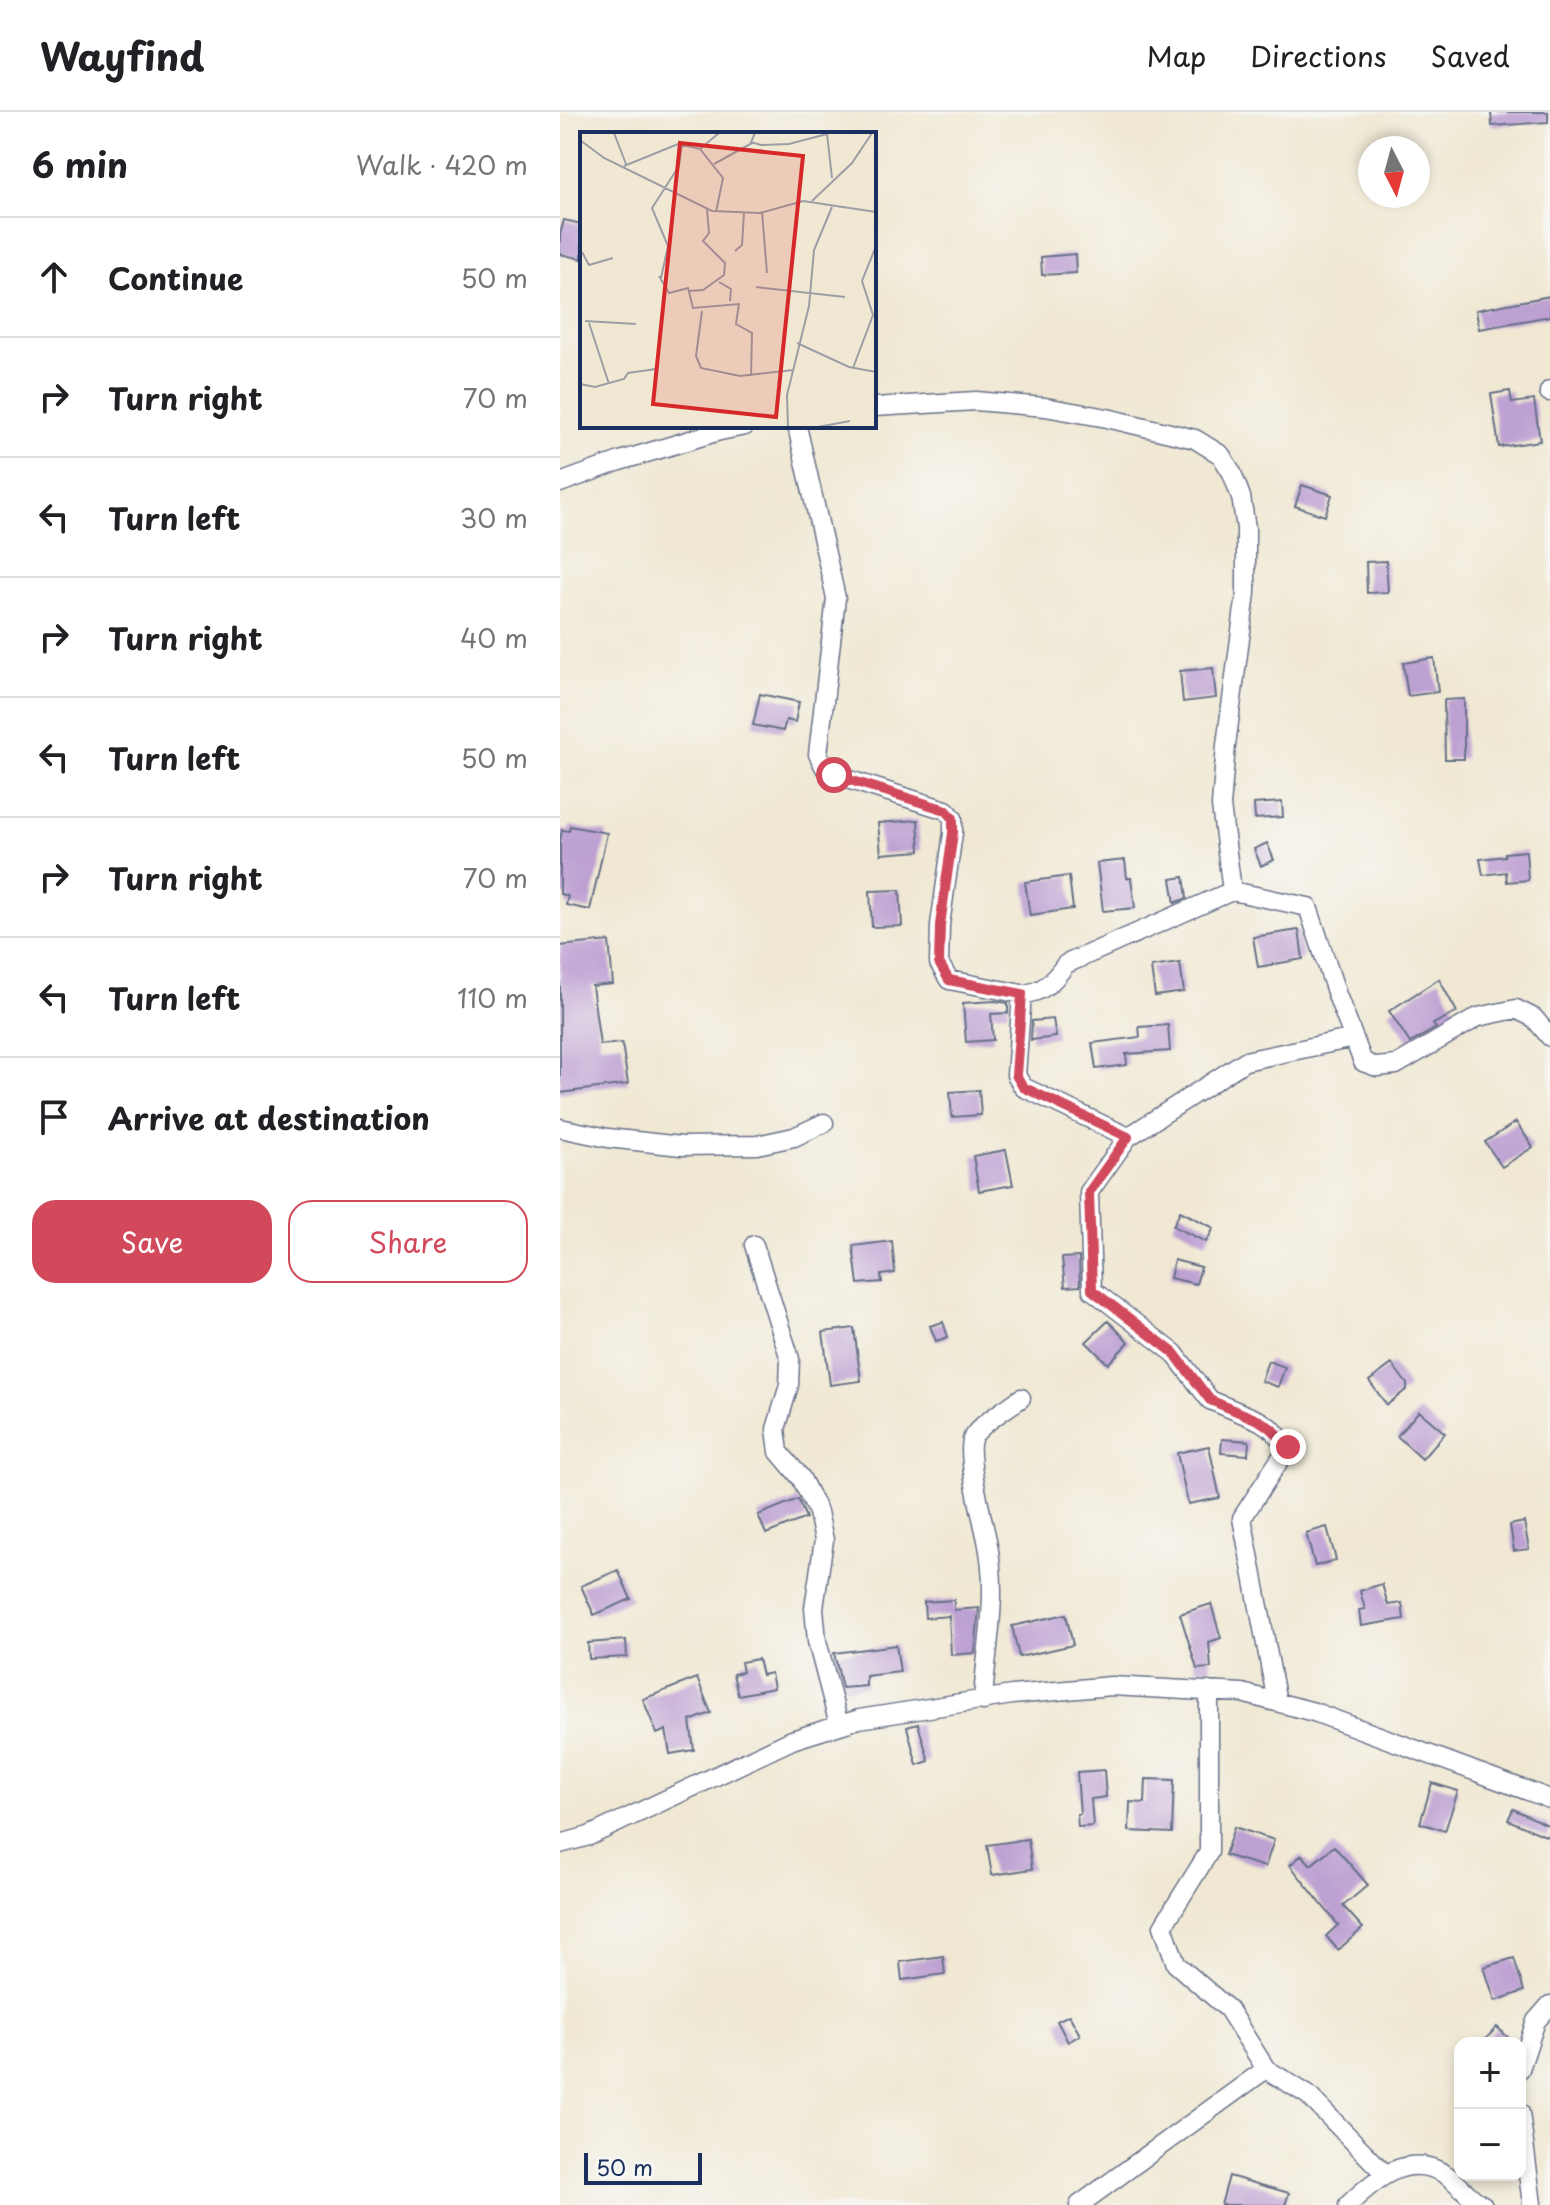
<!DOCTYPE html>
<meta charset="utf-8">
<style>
body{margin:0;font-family:"Playpen Sans",sans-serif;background:#f6f6f6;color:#202124}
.controls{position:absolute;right:24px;bottom:24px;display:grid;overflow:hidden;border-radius:16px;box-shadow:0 4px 12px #0003}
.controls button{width:72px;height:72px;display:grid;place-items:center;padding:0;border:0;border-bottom:2px solid #e0e0e0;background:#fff;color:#202124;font:40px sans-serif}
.compass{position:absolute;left:798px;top:24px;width:72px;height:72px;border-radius:50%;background:#fff;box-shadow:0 4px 12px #0003;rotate:174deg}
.scale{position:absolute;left:24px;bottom:20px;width:118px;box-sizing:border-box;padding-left:8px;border:4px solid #1b2f5e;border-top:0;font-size:22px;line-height:28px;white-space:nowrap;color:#1b2f5e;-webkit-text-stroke:6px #f6f6f2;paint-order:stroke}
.stop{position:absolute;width:24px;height:24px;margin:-18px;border:6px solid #d1495b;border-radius:50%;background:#fff}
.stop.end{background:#d1495b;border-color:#fff;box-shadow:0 2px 8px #0008}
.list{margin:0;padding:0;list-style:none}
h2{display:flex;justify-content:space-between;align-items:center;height:104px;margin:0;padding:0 32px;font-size:34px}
h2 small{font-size:26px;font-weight:400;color:#757577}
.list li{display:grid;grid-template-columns:52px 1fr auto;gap:24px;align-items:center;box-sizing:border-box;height:120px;padding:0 32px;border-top:2px solid #e0e0e0}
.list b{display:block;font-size:30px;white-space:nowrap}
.list em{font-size:26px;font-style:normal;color:#757577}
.actions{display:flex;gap:16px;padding:24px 32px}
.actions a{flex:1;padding:18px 0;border:2px solid #d1495b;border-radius:24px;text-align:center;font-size:28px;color:#d1495b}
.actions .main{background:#d1495b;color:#fff}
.icon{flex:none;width:44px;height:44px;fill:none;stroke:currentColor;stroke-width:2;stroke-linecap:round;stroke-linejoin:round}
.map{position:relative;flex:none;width:990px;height:2093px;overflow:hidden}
header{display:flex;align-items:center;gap:48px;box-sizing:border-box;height:112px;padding:0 40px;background:#fff;border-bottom:2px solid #e0e0e0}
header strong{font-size:38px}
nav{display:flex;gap:44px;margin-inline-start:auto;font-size:28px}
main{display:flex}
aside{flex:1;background:#fff}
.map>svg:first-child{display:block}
</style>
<header>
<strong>Wayfind</strong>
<nav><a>Map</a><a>Directions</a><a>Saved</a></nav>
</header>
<main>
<aside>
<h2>6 min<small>Walk · 420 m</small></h2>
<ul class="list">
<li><svg class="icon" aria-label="ahead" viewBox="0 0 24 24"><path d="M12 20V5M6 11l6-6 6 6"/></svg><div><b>Continue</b></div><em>50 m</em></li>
<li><svg class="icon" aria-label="right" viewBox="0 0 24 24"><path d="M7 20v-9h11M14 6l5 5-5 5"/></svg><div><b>Turn right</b></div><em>70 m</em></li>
<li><svg class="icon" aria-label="left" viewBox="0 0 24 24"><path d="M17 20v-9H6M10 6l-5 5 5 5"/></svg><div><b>Turn left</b></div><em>30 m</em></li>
<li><svg class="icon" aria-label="right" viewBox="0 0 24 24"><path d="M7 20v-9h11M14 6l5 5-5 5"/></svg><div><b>Turn right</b></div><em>40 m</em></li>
<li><svg class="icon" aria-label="left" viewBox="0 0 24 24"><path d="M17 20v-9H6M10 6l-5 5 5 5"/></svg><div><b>Turn left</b></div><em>50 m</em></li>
<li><svg class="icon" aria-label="right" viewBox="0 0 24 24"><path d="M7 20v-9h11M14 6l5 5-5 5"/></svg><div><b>Turn right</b></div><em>70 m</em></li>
<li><svg class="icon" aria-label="left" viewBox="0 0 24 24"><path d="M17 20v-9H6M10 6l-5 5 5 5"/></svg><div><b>Turn left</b></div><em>110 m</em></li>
<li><svg class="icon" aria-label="arrive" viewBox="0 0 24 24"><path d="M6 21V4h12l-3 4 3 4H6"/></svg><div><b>Arrive at destination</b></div></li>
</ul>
<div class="actions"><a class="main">Save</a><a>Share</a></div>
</aside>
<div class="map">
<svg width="990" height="2093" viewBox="0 0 990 2093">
<rect width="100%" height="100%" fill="#f6f6f2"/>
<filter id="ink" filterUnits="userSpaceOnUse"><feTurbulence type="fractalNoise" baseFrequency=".0125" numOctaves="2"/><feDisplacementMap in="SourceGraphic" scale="16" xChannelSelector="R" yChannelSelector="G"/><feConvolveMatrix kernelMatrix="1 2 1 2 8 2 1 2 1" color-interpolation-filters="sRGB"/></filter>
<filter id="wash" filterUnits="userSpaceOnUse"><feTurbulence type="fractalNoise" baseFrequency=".006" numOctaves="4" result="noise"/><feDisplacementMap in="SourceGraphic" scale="32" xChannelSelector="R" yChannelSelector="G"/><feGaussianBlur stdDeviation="1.8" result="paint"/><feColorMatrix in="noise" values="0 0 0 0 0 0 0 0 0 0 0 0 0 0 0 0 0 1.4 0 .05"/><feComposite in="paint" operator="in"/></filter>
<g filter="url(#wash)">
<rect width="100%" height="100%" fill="#f0e8d3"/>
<g id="blocks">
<path fill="#bea1d3" d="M931 0H988V10L932 14Z
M4 108 22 112V147L0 142V123Z
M515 142 516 161 482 163 481 145Z
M990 184V204L919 217 916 198Z
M950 279 952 291 974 288 980 329 939 335 931 282Z
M742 373 772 383 765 404 735 394Z
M826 449 828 480 807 481 806 450Z
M874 546 878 580 848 584 843 551Z
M653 556 656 586 623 590 620 559Z
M200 582 239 590 235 610 226 608 223 619 193 613Z
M904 587V647H885L884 588Z
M722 690 723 705 695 707 694 692Z
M358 708 360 739 321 742 318 711Z
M10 714 47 721 30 798 6 793 8 784 0 782V729L2 718 9 719Z
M707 731 714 748 701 754 694 737Z
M966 739 968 768 947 770 946 760 923 763 920 747 945 744V741Z
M565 748 567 766H571L575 796 543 799 537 751Z
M509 764 513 797 470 803 465 770Z
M624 765 627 786 615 791 611 767Z
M340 778 342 814 312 815 310 779Z
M739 818 743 847 698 855 693 825Z
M49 829 53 872 32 874 40 933 62 931 68 972 0 981V834Z
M620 851 624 880 595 884 591 855Z
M879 867 897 900 873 912 876 916 850 931 829 899Z
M435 889 448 891V901L431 902 433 928 406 930 403 891Z
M493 907 496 925 471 928 472 909Z
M608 913 610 939 566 942 567 953 536 957 532 931 580 925 579 915Z
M419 978 421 1003 392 1005 390 980Z
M956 1010 973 1035 942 1055 925 1030Z
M446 1038 453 1073 419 1079 413 1044Z
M620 1099 654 1116 646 1130 613 1114Z
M332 1129 335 1161 321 1163 322 1170 298 1172 293 1134Z
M519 1145 520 1174 505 1175 502 1146Z
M614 1148 641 1155 636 1172 610 1166Z
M548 1209 569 1230 548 1252 526 1230Z
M383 1210 388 1225 376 1229 370 1214Z
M294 1216 301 1269 270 1273 263 1220Z
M708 1249 725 1255 718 1275 701 1269Z
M832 1252 847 1272V1277L827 1293 809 1269Z
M859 1299 885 1321 862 1347 837 1324Z
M662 1327 689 1329 688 1343 661 1341Z
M649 1334 660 1386 628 1392 617 1341Z
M238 1387 246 1406 206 1422 198 1403Z
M964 1410 969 1437 954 1439 950 1413Z
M767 1415 776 1448 755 1454 746 1421Z
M58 1458 71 1487 34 1503 21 1474Z
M822 1472 828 1493 842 1491 844 1507 801 1514 799 1498 805 1497 800 1479Z
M394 1488V1498L419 1496 415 1541 391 1543 389 1504 365 1506 364 1490Z
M651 1492 661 1526 649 1530 651 1556 637 1557 620 1502Z
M506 1502 513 1533 459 1545 452 1514Z
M66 1528 67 1545 29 1547 28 1531Z
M336 1533 340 1560 306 1564V1574L282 1576 274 1541Z
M198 1547 202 1563 211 1561 214 1576 178 1583 173 1562 183 1560 181 1550Z
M137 1566 151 1601 130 1609 134 1638 110 1642 106 1618 97 1622 83 1587Z
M358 1612 369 1649 357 1653 347 1615Z
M544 1658 546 1685 531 1687 533 1714 518 1715 517 1702H520L517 1660Z
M586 1667 614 1668 612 1721 569 1719 570 1690 585 1691Z
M872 1671 898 1679 885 1719 860 1711Z
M953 1697 990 1714 988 1725 948 1708Z
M674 1715 714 1728 705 1755 665 1743Z
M468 1727 472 1757 432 1763 427 1733Z
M774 1734 808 1773 783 1794 803 1816 778 1838 766 1824 778 1813 730 1753 742 1743 751 1753Z
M383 1844 385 1862 342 1868 340 1850Z
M954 1846 964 1879 935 1889 924 1855Z
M509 1903 520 1923 508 1930 497 1909Z
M937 1915 954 1931H922Z
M669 2064 729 2081 725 2093H661Z"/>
</g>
</g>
<g filter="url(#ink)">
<use href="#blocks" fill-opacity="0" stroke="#667087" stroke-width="2"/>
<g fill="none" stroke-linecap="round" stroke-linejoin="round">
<defs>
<path id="minor" d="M989 280 990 278
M314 295 416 289 485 295 547 306 635 327 661 343 672 361 681 385 686 416V481L666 633 661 694 672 779
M237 314 276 486 258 642 264 654 274 663 386 698 393 706V721L380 813 379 851 389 868 462 882C484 881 494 868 506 852L672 779 748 795 777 883 803 950 817 955 836 953 918 905 956 897 974 906 990 925
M0 371 60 349 160 319 185 314
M462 882 456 963 463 975 568 1025
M0 1016 48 1026 121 1034 197 1033 234 1025 264 1011
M194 1133 230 1247 229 1273 216 1317 219 1340 241 1366 258 1400 264 1428 254 1496 257 1529 279 1613
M649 1579V1740L603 1814 616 1852 668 1897 706 1957 748 1983 825 2062
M423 1589C426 1533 439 1484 427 1428 423 1409 405 1340 413 1325 420 1312 449 1295 461 1286
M717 1590 682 1406 728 1335 712 1317 700 1309 650 1288 614 1241 532 1178 529 1080 568 1025 685 949 794 926
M0 1732 29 1724 232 1628 299 1607 452 1583 551 1574 682 1581 754 1600 990 1687
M960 1957 976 1909 990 1893
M960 2001 972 2092
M519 2093 706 1957
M788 2093C814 2068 846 2040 883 2061 898 2069 907 2085 923 2093"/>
</defs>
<use href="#minor" stroke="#667087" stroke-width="21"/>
<use href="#minor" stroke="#fff" stroke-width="18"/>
</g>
</g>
<g fill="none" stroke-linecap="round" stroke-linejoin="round" filter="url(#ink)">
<path stroke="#d1495b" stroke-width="10" d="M274 663 386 698 393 706V721L380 813 379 851 389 868 462 882 456 963 463 975 568 1025 529 1080 532 1178 614 1241 650 1288 700 1309 712 1317 728 1335"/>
</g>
<g transform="translate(20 20)">
<rect width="296" height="296" fill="#f0e8d3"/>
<path fill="none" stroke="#9b9ea4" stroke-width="2" d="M34 1 46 32M175 1 171 10 181 13 209 12 247 2M247 2 252 46M0 8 24 26 132 79 180 81 223 69 296 80M120 17 143 46 136 80M134 32 172 11M44 34 98 12 120 17 139 1M232 69 272 31 292 1M182 80 187 141M155 119 162 113 164 81M2 120 9 133 33 126M79 144 89 161 108 156 113 176 159 172 156 192 172 201 171 244M81 146 88 114 72 76 99 34 102 11M139 150 151 157 150 169M176 155 265 165M109 159 123 158 144 143 145 131 123 109 129 101 127 77M122 179 116 224 121 236 160 244 213 238M5 189 56 192M9 191 29 252M217 211 269 235 296 240M273 236 293 183 282 149 296 114M0 252 15 255 44 247 48 241 76 237M208 295 207 263 229 174 234 118 252 75M238 295 270 289"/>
<path fill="#d62828" fill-opacity="0.15" stroke="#d62828" stroke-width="4" d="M100 11 223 24 196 285 73 272Z"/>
<rect width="296" height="296" fill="none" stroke="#1b2f5e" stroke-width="4"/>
</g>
</svg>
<div class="controls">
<button>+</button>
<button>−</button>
</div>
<svg class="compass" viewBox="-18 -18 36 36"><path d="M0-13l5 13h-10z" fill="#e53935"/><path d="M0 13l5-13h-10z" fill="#757577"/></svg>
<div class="scale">50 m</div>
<div class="stop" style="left:274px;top:663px"></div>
<div class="stop end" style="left:728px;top:1335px"></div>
</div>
</main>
